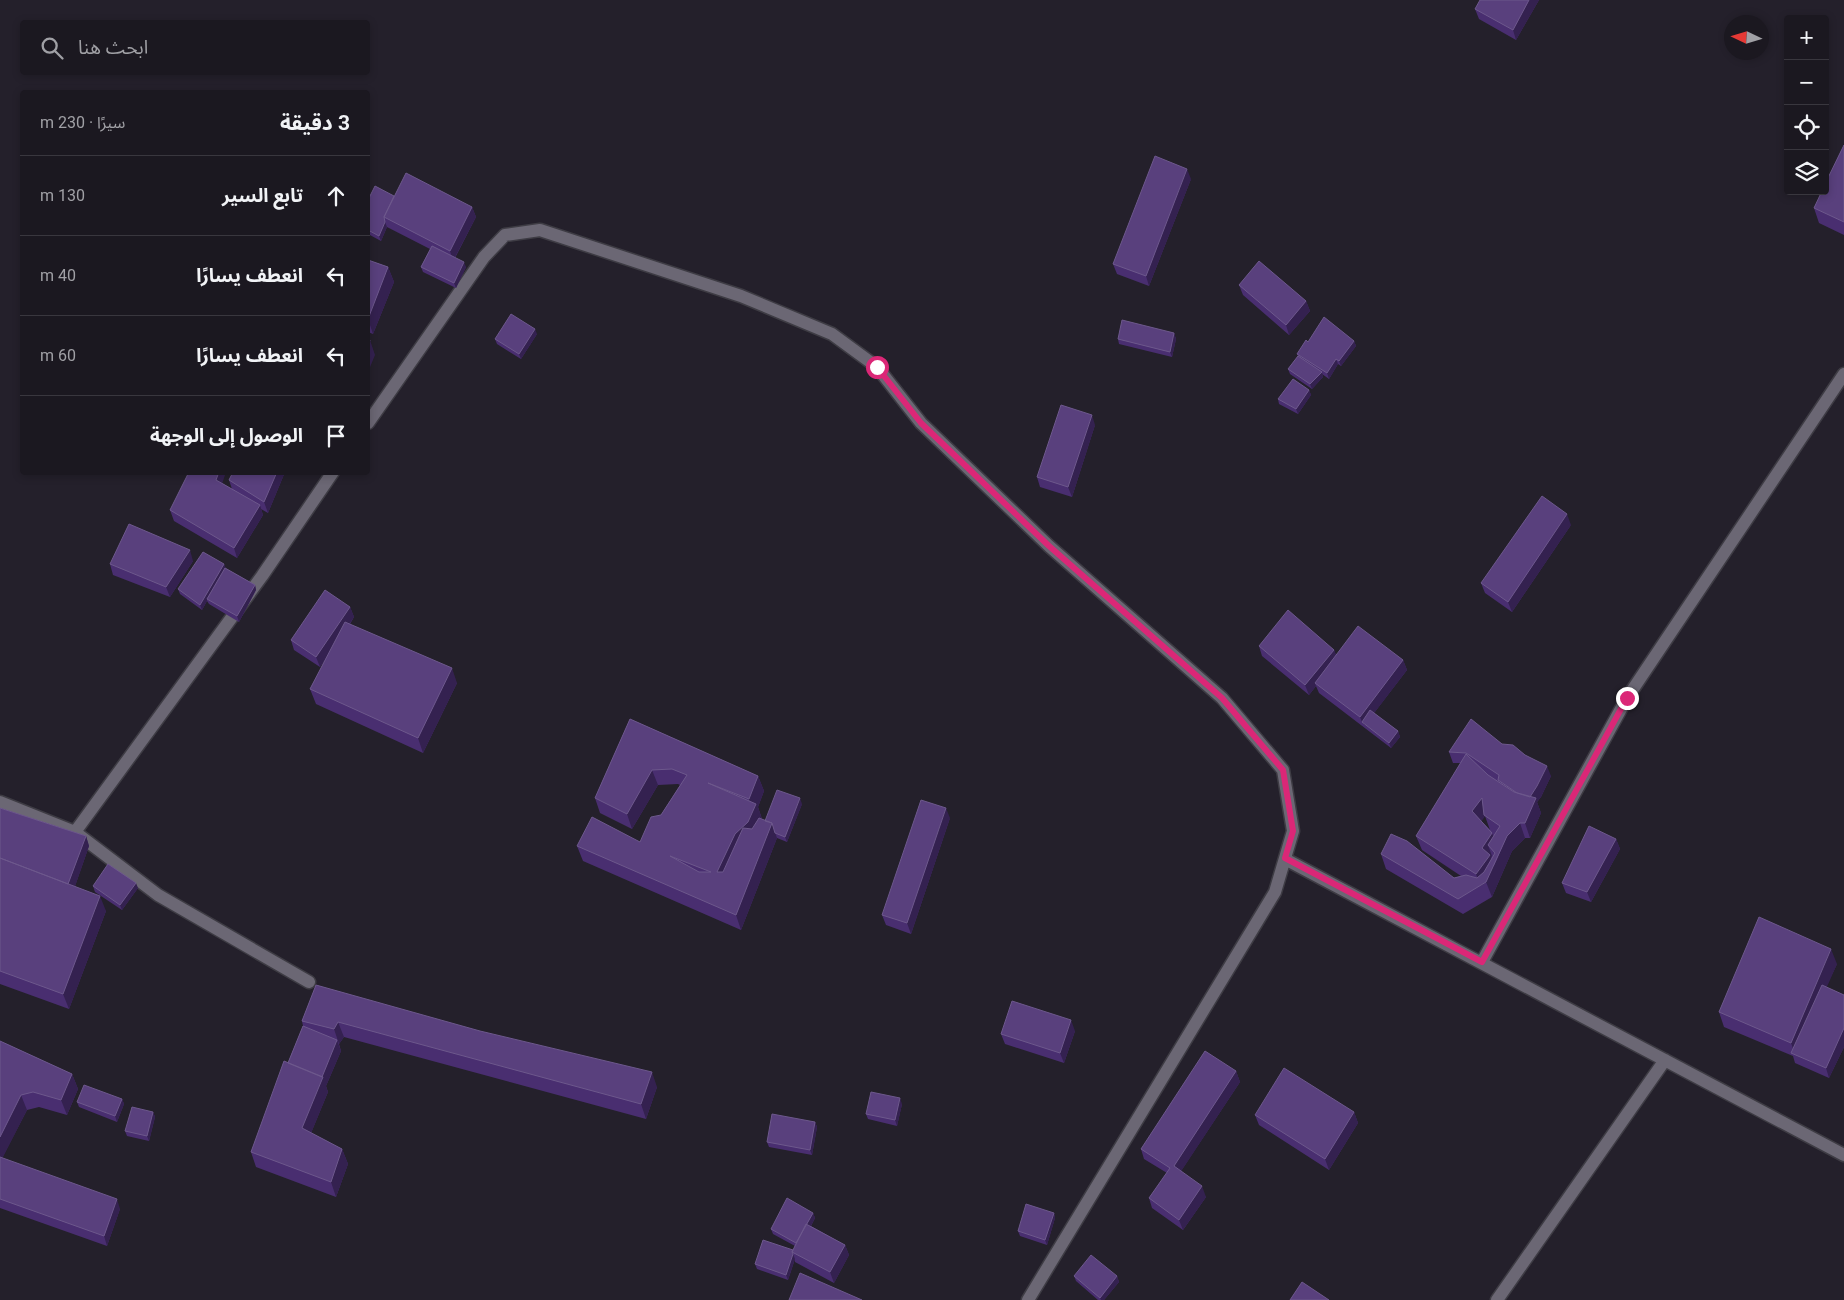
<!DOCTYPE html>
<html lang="ar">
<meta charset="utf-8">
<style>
body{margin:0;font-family:Roboto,"Noto Sans Arabic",sans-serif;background:#28252d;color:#f1f3f6;direction:rtl}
.controls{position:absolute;right:15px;top:15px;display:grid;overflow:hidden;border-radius:5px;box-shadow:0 2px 8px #0003}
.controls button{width:45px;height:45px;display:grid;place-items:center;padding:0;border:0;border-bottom:1px solid #39373e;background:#1b1820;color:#f1f3f6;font:25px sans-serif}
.compass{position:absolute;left:1724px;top:15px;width:45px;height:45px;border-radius:50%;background:#1b1820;box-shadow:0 2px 8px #0003;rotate:274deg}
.stop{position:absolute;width:15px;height:15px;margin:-11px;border:4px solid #db2777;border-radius:50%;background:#fff}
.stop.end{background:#db2777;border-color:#fff;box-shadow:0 1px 5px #0008}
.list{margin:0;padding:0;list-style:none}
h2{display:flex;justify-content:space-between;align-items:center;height:65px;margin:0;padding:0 20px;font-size:21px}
h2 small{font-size:16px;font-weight:400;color:#a0a0a5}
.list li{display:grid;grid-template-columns:32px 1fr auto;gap:15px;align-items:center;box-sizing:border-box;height:80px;padding:0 20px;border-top:1px solid #39373e}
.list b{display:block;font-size:19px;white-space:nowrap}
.list em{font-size:16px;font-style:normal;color:#a0a0a5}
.icon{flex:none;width:28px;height:28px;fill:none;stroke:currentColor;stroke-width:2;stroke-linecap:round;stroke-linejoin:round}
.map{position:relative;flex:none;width:1844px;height:1300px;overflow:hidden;direction:ltr}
.search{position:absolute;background:#1b1820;box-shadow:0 2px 8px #0003;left:20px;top:20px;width:350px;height:55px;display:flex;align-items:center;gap:12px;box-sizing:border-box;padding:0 18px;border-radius:5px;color:#a0a0a5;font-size:19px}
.panel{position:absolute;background:#1b1820;box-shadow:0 2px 8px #0003;left:20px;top:90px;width:350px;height:385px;border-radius:5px;direction:rtl}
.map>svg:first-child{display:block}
</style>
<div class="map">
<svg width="1844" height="1300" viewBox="0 0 1844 1300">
<rect width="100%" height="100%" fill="#24202b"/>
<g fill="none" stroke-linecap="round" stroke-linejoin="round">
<defs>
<path id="minor" d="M368 423 484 257 505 235 540 230 741 296 832 334 877 367 921 423 1049 546 1222 698 1283 770 1293 831 1275 892 1028 1300
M0 802 75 832 158 895 309 982
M75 832 262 576 333 472
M1285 859 1844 1155
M1482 962 1627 698 1844 374
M1497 1300 1665 1060"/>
</defs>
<use href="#minor" stroke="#3e3c44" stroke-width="15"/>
<use href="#minor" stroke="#6b6774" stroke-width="12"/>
</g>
<path fill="#492e70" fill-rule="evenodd" d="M1539 0 1516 40 1479 19 1475 9Z
M1844 145V235L1819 223 1814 208Z
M1191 179 1149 286 1117 274 1113 264Z
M394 196 472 207 476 217 455 258 466 267 456 288 423 272 421 267 430 249 387 227 381 241 368 234V200Z
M368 260 388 267 394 282 373 334 368 332Z
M1239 285 1306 301 1310 311 1289 335 1243 295Z
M1174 333 1176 339 1172 357 1119 344 1118 339Z
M537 334 521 359 497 344 495 339Z
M1354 341 1356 346 1341 366 1338 364 1329 379 1322 374 1323 377 1312 389 1290 374 1288 369 1298 356 1297 354 1308 342Z
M1309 390 1311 395 1298 414 1279 404 1278 399Z
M1095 425 1072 497 1040 487 1037 477Z
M233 472H285L268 513 261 509 263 515 237 558 174 521 170 510 222 483 232 489 229 480Z
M1571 525 1512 612 1485 593 1481 583Z
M193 561 170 597 113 575 110 564Z
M224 564 225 568 255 585 256 590 239 622 209 604 207 601 202 610 180 594 178 589Z
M350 607 354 617 350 624 457 683 423 753 316 704 310 689 327 657 320 667 294 650 291 640Z
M1259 646 1334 650 1336 655 1403 660 1407 670 1374 713 1398 731 1400 737 1391 748 1319 693 1316 686 1309 695 1262 656Z
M630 719 758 776 764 791 758 807 762 819 765 821 802 804 787 842 777 838 741 930 583 861 577 846 640 842 661 815 680 785 678 784 658 785 632 829 600 813 595 798Z
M1502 744 1551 776 1541 797 1537 802 1541 813 1530 838H1525L1512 851 1492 897 1463 914 1386 869 1381 854 1454 878 1461 876 1422 850 1416 836 1461 763H1453L1449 752ZM1485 816 1490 830 1481 821Z
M0 808 86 836 89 846 75 886 106 911 69 1009 0 984Z
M950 818 911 934 886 925 882 915Z
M1616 839 1620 849 1591 902 1566 893 1562 883Z
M93 886 138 888 122 910 95 892Z
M1837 964 1826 987 1844 995V1047L1829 1078 1795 1063 1793 1056 1724 1027 1719 1012Z
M316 985 657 1087 646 1119 344 1037 339 1044 341 1051 326 1086 328 1092 311 1133 342 1149 348 1164 336 1197 256 1167 251 1152 303 1026 302 1021Z
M1075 1031 1064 1063 1005 1044 1001 1034Z
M0 1041 72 1074 78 1089 67 1115 39 1107 27 1110 2 1158 120 1209 107 1246 0 1208Z
M1236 1071 1240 1082 1181 1171 1206 1197 1183 1230 1152 1208 1149 1198 1167 1173 1144 1159 1141 1149Z
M122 1099 124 1104 117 1122 79 1107 77 1102Z
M902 1104 897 1126 868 1119 866 1114Z
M153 1112 155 1117 149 1141 127 1136 125 1131Z
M1354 1112 1358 1123 1329 1170 1259 1125 1255 1115Z
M815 1122 817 1127 812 1155 769 1147 767 1142Z
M813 1213 815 1218 811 1226 845 1245 849 1255 834 1283 795 1262V1259L788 1280 757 1269 755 1264 793 1250 795 1246 773 1234 771 1229Z
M1054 1213 1055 1218 1047 1245 1020 1236 1018 1231Z
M1074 1276H1117L1119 1282 1104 1300H1098L1076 1281Z"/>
<path fill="#342150" d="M1529 0H1539L1516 40 1513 30Z
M1187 169 1191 179 1149 286 1146 276Z
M472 207 476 217 453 261 450 251Z
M385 222 387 227 381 241 379 236Z
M464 262 466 267 456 288 454 283Z
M388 267 394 282 373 334 368 319Z
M1306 301 1310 311 1289 335 1286 325Z
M535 329 537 334 521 359 519 354Z
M1174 333 1176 339 1172 357 1170 352Z
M370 340 375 355 368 372V345Z
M1354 341 1356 346 1341 366 1339 361Z
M1336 359 1338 364 1329 379 1327 373Z
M1322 372 1323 377 1312 389 1310 384Z
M1309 390 1311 395 1298 414 1296 409Z
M1092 415 1095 425 1072 497 1068 487Z
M219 472H226L220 490 216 480Z
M277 472H285L268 513 264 502Z
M260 505 263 515 237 558 234 548Z
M1567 514 1571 525 1512 612 1508 602Z
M190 550 193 561 170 597 166 587Z
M224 564 226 569 207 599V601L202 610 200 605Z
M255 585 256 590 239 622 237 616Z
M350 607 354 617 320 667 316 657Z
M1334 650 1338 660 1315 683 1316 686 1309 695 1305 685Z
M1403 660 1407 670 1365 725 1362 722 1360 717Z
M452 668 457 683 423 753 418 738Z
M1398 731 1400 737 1391 748 1389 743Z
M1547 766 1551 776 1541 797 1537 802 1541 813 1530 838 1525 823 1527 800Z
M652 770 658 785 632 829 627 814Z
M758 776 764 791 758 807 762 819 753 837 723 887 717 872 735 834 753 810 749 799Z
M800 798 802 804 787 842 785 837Z
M1482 798 1488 813 1477 826 1472 811Z
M946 808 950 818 911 934 907 923Z
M772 823 777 838 741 930 736 915Z
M1520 823 1525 838 1512 851 1492 897 1486 882 1480 886 1476 874 1482 848 1492 833 1498 848 1488 845 1492 856 1491 858 1494 866 1507 836Z
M86 836 89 846 71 898 67 888Z
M1616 839 1620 849 1591 902 1587 892Z
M136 883 138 888 122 910 120 905Z
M100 896 106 911 69 1009 63 994Z
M1831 949 1837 964 1797 1055 1795 1054 1791 1043Z
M1071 1020 1075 1031 1064 1063 1060 1053Z
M338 1022 344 1037 339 1044 334 1029Z
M1844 1028V1047L1829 1078 1826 1068Z
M337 1040 341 1051 326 1086 328 1092 307 1143 302 1128 320 1080Z
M1236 1071 1240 1082 1178 1176 1174 1166Z
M652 1072 657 1087 646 1119 641 1104Z
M72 1074 78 1089 67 1115 61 1100Z
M21 1095 27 1110 0 1163V1137Z
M900 1098 902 1104 897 1126 895 1120Z
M122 1099 124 1104 117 1122 115 1116Z
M153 1112 155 1117 149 1141 147 1136Z
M1354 1112 1358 1123 1329 1170 1325 1159Z
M815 1122 817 1127 812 1155 810 1150Z
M342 1149 348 1164 336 1197 331 1182Z
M1202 1186 1206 1197 1183 1230 1179 1220Z
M117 1199 120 1209 107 1246 104 1236Z
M813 1213 815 1218 799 1248 797 1243Z
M1054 1213 1055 1218 1047 1245 1045 1240Z
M845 1245 849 1255 834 1283 830 1272Z
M793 1254 795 1259 788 1280 786 1275Z
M1117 1276 1119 1282 1104 1300H1101L1100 1298Z"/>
<path fill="#59407d" stroke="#6d588c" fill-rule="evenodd" d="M1480 0H1529L1513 30 1475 9Z
M1844 145V222L1814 208 1822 191H1825V184Z
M1155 156 1187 169 1146 276 1113 264Z
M406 173 472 207 450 251 384 217Z
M375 186 394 196 384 217 385 222 379 236 368 230V200Z
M432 246 464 262 454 283 421 267Z
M368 260 388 267 368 319Z
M1259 261 1306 301 1286 325 1239 285Z
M511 314 535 329 519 354 495 339Z
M1324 317 1354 341 1339 361 1336 359 1327 373 1297 354 1306 340 1308 342Z
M1122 320 1174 333 1170 352 1118 339Z
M368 339 370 340 368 345Z
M1298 356 1322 372 1310 384 1288 369Z
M1293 379 1309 390 1296 409 1278 399Z
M1061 405 1092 415 1068 487 1037 477Z
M189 472H219L216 480 260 505 234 548 170 510Z
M233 472H277L264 502 229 480Z
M1542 496 1567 514 1508 602 1481 583Z
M129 524 190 550 166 587 110 564Z
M203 552 224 564 200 605 178 589Z
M225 568 255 585 237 616 207 599Z
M325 590 350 607 316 657 291 640Z
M1288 610 1334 650 1305 685 1259 646Z
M345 622 452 668 418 738 310 689Z
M1358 626 1403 660 1360 717 1315 683Z
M1370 710 1398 731 1389 743 1362 722Z
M630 719 758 776 749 799 708 783 756 804 748 822 735 834 717 872H723L743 828 752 829 759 818 772 823 736 915 577 846 592 817 640 842 651 817 661 815 687 775 672 769 652 770 627 814 595 798ZM670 856 711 872H699Z
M1471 719 1502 744 1513 745 1525 755 1547 766 1537 786 1530 797 1517 793 1498 780 1499 775 1466 753 1449 752Z
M1466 754 1488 775 1514 792 1536 798 1525 823H1520L1507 836 1486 882 1458 899 1381 854 1391 834 1407 841 1454 878 1466 875 1477 878 1484 872 1495 853 1488 845 1500 826 1484 815 1482 798 1472 811 1492 833 1482 848 1490 855 1476 874 1416 836Z
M777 790 800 798 785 837 775 833 772 823 765 821Z
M921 800 946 808 907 923 882 915Z
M0 808 86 836 68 884 0 858Z
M1589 826 1616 839 1587 892 1562 883Z
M0 858 100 896 63 994 0 971Z
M108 864 136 883 120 905 93 886Z
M1759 917 1831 949 1791 1043 1719 1012Z
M316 985 480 1031 652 1072 641 1104 338 1022 334 1029 302 1021Z
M1822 985 1844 995V1028L1826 1068 1791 1053Z
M1012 1001 1071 1020 1060 1053 1001 1034Z
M303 1026 337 1040 322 1077 288 1063Z
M0 1041 72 1074 61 1100 33 1092 21 1095 0 1137Z
M1205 1051 1236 1071 1174 1166 1202 1186 1179 1220 1149 1198 1170 1168 1141 1149Z
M284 1061 323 1077 302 1128 342 1149 331 1182 251 1152Z
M1284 1068 1354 1112 1325 1159 1255 1115Z
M84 1085 122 1099 115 1116 77 1102Z
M871 1092 900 1098 895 1120 866 1114Z
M132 1107 153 1112 147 1136 125 1131Z
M772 1114 815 1122 810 1150 767 1142Z
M0 1157 117 1199 104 1236 0 1199Z
M787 1198 813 1213 796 1243 771 1229Z
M1026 1204 1054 1213 1045 1240 1018 1231Z
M806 1224 845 1245 830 1272 792 1252Z
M763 1240 793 1250 792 1252 793 1254 786 1275 755 1264Z
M1091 1255 1117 1276 1100 1298 1074 1276Z
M800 1273 862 1300H789Z
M1302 1282 1329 1300H1290Z"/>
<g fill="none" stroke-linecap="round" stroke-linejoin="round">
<path stroke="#db2777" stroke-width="6" d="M877 367 921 423 1049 546 1222 698 1283 770 1293 831 1285 858 1482 962 1627 698"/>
</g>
</svg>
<div class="controls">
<button>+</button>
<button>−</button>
<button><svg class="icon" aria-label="locate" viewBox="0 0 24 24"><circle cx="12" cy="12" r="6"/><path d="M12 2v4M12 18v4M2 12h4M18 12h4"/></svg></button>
<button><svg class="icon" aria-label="layers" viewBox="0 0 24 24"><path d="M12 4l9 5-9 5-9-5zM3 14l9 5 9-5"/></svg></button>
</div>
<svg class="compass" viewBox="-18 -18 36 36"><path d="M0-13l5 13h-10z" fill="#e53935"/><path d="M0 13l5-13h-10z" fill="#a0a0a5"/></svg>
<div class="stop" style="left:877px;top:367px"></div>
<div class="stop end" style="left:1627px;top:698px"></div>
<div class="search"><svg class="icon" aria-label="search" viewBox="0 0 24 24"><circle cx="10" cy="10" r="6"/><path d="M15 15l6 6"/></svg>ابحث هنا</div>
<section class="panel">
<h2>3 دقيقة<small>سيرًا · 230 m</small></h2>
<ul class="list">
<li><svg class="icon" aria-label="ahead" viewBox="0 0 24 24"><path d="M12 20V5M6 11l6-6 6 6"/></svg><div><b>تابع السير</b></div><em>130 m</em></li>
<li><svg class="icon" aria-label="left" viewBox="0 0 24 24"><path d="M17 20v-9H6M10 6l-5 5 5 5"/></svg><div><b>انعطف يسارًا</b></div><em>40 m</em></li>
<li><svg class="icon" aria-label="left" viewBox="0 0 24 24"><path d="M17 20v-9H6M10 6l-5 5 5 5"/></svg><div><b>انعطف يسارًا</b></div><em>60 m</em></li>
<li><svg class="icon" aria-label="arrive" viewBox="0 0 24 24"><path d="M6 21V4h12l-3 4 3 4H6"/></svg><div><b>الوصول إلى الوجهة</b></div></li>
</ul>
</section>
</div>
